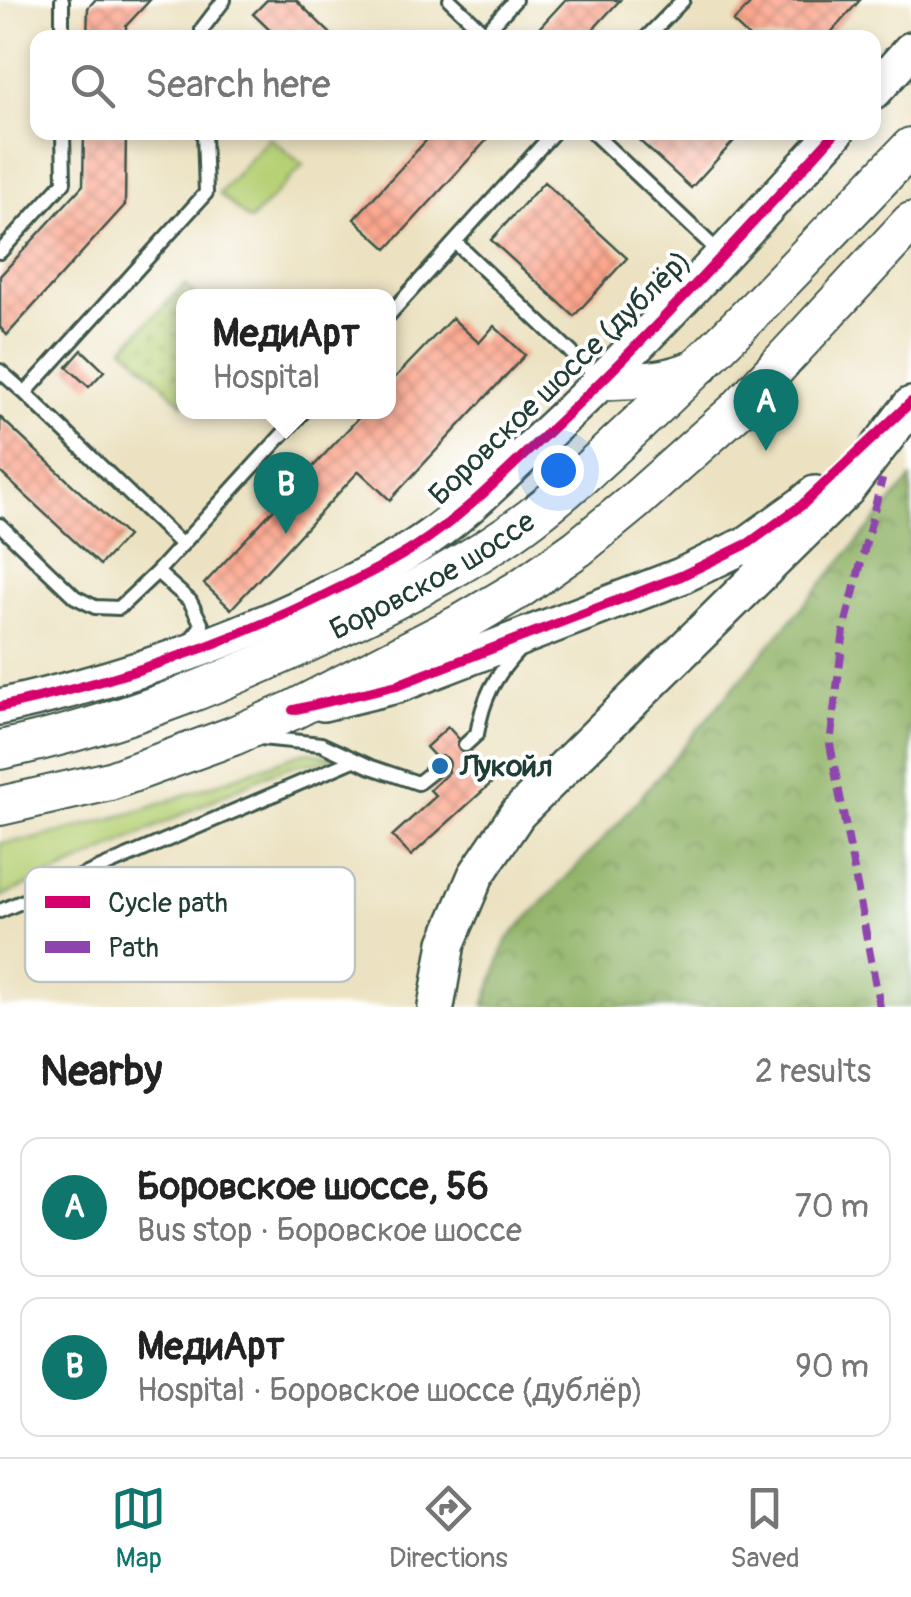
<!DOCTYPE html>
<meta charset="utf-8">
<style>
body{margin:0;font-family:Pangolin,sans-serif;background:#f6f6f6;color:#222}
.you{position:absolute;left:558px;top:470px;width:35px;height:35px;margin:-25px;border:8px solid #fff;border-radius:50%;background:#1a73e8;box-shadow:0 0 0 15px #1a73e833}
.badge{display:grid;place-items:center;width:65px;height:65px;border-radius:50%;background:#0f766e;color:#fff;font-size:32px;font-weight:700}
.pin{position:absolute;translate:-50% -82px;filter:drop-shadow(0 2px 5px #0008)}
.pin::after{content:'';position:absolute;top:52px;width:35px;height:30px;background:inherit;clip-path:polygon(0 0,100% 0,50% 100%)}
.popup{position:absolute;left:176px;top:289px;width:220px;height:130px;box-sizing:border-box;display:grid;place-content:center;border-radius:20px;background:#fff;filter:drop-shadow(0 2px 8px #0005);font-size:32px;white-space:nowrap;color:#767676}
.popup b{font-size:38px;color:#222}
.popup::after{content:'';position:absolute;left:50%;top:100%;margin-left:-20px;border:20px solid transparent;border-top-color:#fff}
.list{margin:0;padding:0;list-style:none}
h2{display:flex;justify-content:space-between;align-items:center;height:130px;margin:0;padding:0 40px;font-size:42px}
h2 small{font-size:32px;font-weight:400;color:#767676}
.list li{display:grid;grid-template-columns:65px 1fr auto;gap:30px;align-items:center;box-sizing:border-box;height:140px;margin:0 20px 20px;padding:0 20px;border:2px solid #e0e0e0;border-radius:20px}
.list b{display:block;font-size:38px;white-space:nowrap}
.list p{margin:0;font-size:32px;white-space:nowrap;color:#767676}
.list em{font-size:32px;font-style:normal;color:#767676}
.icon{flex:none;width:55px;height:55px;fill:none;stroke:currentColor;stroke-width:2;stroke-linecap:round;stroke-linejoin:round}
.map{position:relative;flex:none;width:911px;height:1007px;overflow:hidden}
.search{position:absolute;background:#fff;box-shadow:0 5px 15px #0003;left:30px;right:30px;top:30px;height:110px;display:flex;align-items:center;gap:25px;box-sizing:border-box;padding:0 35px;border-radius:20px;color:#767676;font-size:38px}
.sheet{height:450px;background:#fff}
nav{display:flex;justify-content:space-around;align-items:center;box-sizing:border-box;height:140px;border-top:2px solid #e0e0e0;background:#fff;font-size:28px;color:#767676}
nav a{display:grid;justify-items:center;gap:5px}
nav .on{color:#0f766e}
.map>svg:first-child{display:block}
</style>
<div class="map">
<svg width="911" height="1007" viewBox="0 0 911 1007">
<defs>
<pattern id="forest-crowns" width="20" height="18" patternUnits="userSpaceOnUse" patternTransform="scale(2.5)"><rect width="20" height="18" fill="#90b266"/><path d="M2 6a3 3 0 1 1 6 0M12 15a3 3 0 1 1 6 0" fill="none" stroke="#759255"/></pattern>
<pattern id="park-dots" width="8" height="8" patternUnits="userSpaceOnUse" patternTransform="scale(2.5)"><rect width="8" height="8" fill="#b6d075"/><path d="M2 2h.1M6 6h.1" fill="none" stroke="#93aa61" stroke-width="1.8" stroke-linecap="round"/></pattern>
<pattern id="building-cross-hatch" width="8" height="8" patternUnits="userSpaceOnUse" patternTransform="scale(2.5)"><rect width="8" height="8" fill="#fda68d"/><path d="M0 0l8 8M0 8l8-8" fill="none" stroke="#cc8874"/></pattern>
</defs>
<rect width="100%" height="100%" fill="#fff"/>
<filter id="ink" filterUnits="userSpaceOnUse"><feTurbulence type="fractalNoise" baseFrequency=".01" numOctaves="2"/><feDisplacementMap in="SourceGraphic" scale="20" xChannelSelector="R" yChannelSelector="G"/><feConvolveMatrix kernelMatrix="1 2 1 2 8 2 1 2 1" color-interpolation-filters="sRGB"/></filter>
<filter id="wash" filterUnits="userSpaceOnUse"><feTurbulence type="fractalNoise" baseFrequency=".0048" numOctaves="4" result="noise"/><feDisplacementMap in="SourceGraphic" scale="40" xChannelSelector="R" yChannelSelector="G"/><feGaussianBlur stdDeviation="2.25" result="paint"/><feColorMatrix in="noise" values="0 0 0 0 0 0 0 0 0 0 0 0 0 0 0 0 0 1.4 0 .05"/><feComposite in="paint" operator="in"/></filter>
<g filter="url(#wash)">
<rect width="100%" height="100%" fill="#ece2c1"/>
<path fill="#b6d075" stroke="#6a8654" stroke-width="2.5" d="M269 137 303 165 250 221 219 194Z
M312 752 333 757 331 760 295 765 270 773 64 870 0 897V843L34 839 143 810 302 753Z"/>
<path fill="url(#forest-crowns)" stroke="#58784d" stroke-width="2.5" d="M911 479V1007H484L506 941 620 821Z"/>
<path fill="url(#park-dots)" stroke="#6a8654" stroke-width="2.5" d="M185 285 197 296H184L183 404 124 347Z"/>
<g id="blocks">
<path fill="url(#building-cross-hatch)" d="M95 0H150L126 26V38H87L88 8Z
M267 0H296L331 34 327 38H278L253 14Z
M565 0H620L585 38H530Z
M754 0H860L826 38H750L733 22Z
M84 132H126L125 205 7 335 0 327V276L83 185Z
M434 132H494L387 249 354 219Z
M630 132H742L691 188Z
M544 182 627 258 574 316 491 240Z
M452 318 479 343 494 326 525 355 390 500 359 471 231 609 204 584 364 412H388V385Z
M82 350 104 371 89 387 67 367Z
M0 417 127 536 100 565 0 472Z
M448 727 496 779 411 856 392 836 436 796 430 790 449 772 426 747Z
M261 881 270 904 278 900 285 916 249 931 233 892Z"/>
</g>
</g>
<g filter="url(#ink)">
<use href="#blocks" fill-opacity="0" stroke="#3e5649" stroke-width="2.5"/>
<g fill="none" stroke-linecap="round" stroke-linejoin="round">
<defs>
<path id="lane" d="M62 0V38
M450 0 490 38
M485 33 515 0
M202 38V29L224 0
M646 38 683 0
M592 132 721 254
M455 242 598 378
M0 252 64 182 63 132
M388 316 554 132
M0 371 25 393 206 193 204 132
M25 393 182 545
M0 525 75 597 95 607 119 608 157 572
M190 641 202 625 190 601 157 572 303 412
M261 738 321 744 371 767 418 783 442 764
M465 745 477 734C483 698 494 677 519 650
M0 911 354 760"/>
<path id="secondary" d="M874 91 911 50
M602 382C642 380 664 382 702 365
M323 703 397 685 681 576 749 543 802 505 815 494
M0 707C116 681 229 644 335 590 362 577 390 563 415 547 462 517 501 476 542 438 645 342 740 237 836 132
M436 1007 447 943 476 875 518 813 846 490 911 405"/>
<g id="primary">
<path id="s1" d="M0 750C125 724 241 676 355 620 415 590 478 558 532 517 570 488 605 455 640 422 734 334 822 240 911 147"/>
<path d="M0 806 110 781 233 736 293 710 464 622 518 590 578 548 634 502 736 411 911 222"/>
</g>
</defs>
<use href="#lane" stroke="#3e5649" stroke-width="18"/>
<use href="#secondary" stroke="#3e5649" stroke-width="40"/>
<use href="#primary" stroke="#3e5649" stroke-width="42"/>
<use href="#lane" stroke="#fff" stroke-width="12"/>
<use href="#secondary" stroke="#fff" stroke-width="35"/>
<use href="#primary" stroke="#fff" stroke-width="38"/>
<path stroke="#8e44ad" stroke-width="8" stroke-dasharray="15 8" stroke-linecap="butt" d="M880 1007 830 744 844 630 882 479"/>
<defs>
<path id="cycleway" d="M0 707C116 681 229 644 335 590 362 577 390 563 415 547 462 517 501 476 542 438 645 342 740 237 836 132
M293 710 397 685 681 576 749 543 802 505 911 402"/>
</defs>
<use href="#cycleway" stroke="#fff" stroke-width="16"/>
<use href="#cycleway" stroke="#d6006c" stroke-width="10"/>
</g>
</g>
<circle fill="#1f6fb2" stroke="#fff" stroke-width="4" cx="440" cy="766" r="10"/>
<g text-anchor="middle" dominant-baseline="central" stroke-width="8" stroke-linejoin="round" paint-order="stroke">
<g font-size="30" fill="#1f3d34" stroke="#fff">
<text transform="translate(560 378) rotate(-44)">Боровское шоссе (дублёр)</text>
<text stroke="none"><textPath href="#s1" startOffset="468">Боровское шоссе</textPath></text>
</g>
<g font-size="30" font-weight="bold" fill="#1f3d34" stroke="#fff" text-anchor="start">
<text x="460" y="766">Лукойл</text>
</g>
</g>
<rect x="25" y="867" width="330" height="115" rx="15" fill="#fff" stroke="#bcc5c2" stroke-width="2.5"/>
<rect x="45" y="896" width="45" height="12" fill="#d6006c"/>
<rect x="45" y="941" width="45" height="12" fill="#8e44ad"/>
<g font-size="28" fill="#1f3d34">
<text x="108" y="912">Cycle path</text>
<text x="108" y="957">Path</text>
</g>
</svg>
<div class="you"></div>
<div class="pin badge" style="left:766px;top:451px">A</div>
<div class="pin badge" style="left:286px;top:534px">B</div>
<div class="popup"><b>МедиАрт</b>Hospital</div>
<div class="search"><svg class="icon" aria-label="search" viewBox="0 0 24 24"><circle cx="10" cy="10" r="6"/><path d="M15 15l6 6"/></svg>Search here</div>
</div>
<section class="sheet">
<h2>Nearby<small>2 results</small></h2>
<ul class="list">
<li><span class="badge">A</span><div><b>Боровское шоссе, 56</b><p>Bus stop · Боровское шоссе</p></div><em>70 m</em></li>
<li><span class="badge">B</span><div><b>МедиАрт</b><p>Hospital · Боровское шоссе (дублёр)</p></div><em>90 m</em></li>
</ul>
</section>
<nav>
<a class="on"><svg class="icon" aria-label="map" viewBox="0 0 24 24"><path d="M3 6l6-2 6 2 6-2v14l-6 2-6-2-6 2zM9 4v14M15 6v14"/></svg>Map</a>
<a><svg class="icon" aria-label="directions" viewBox="0 0 24 24"><path d="M12 3l9 9-9 9-9-9zM9 14v-3h6M13 9l2 2-2 2"/></svg>Directions</a>
<a><svg class="icon" aria-label="saved" viewBox="0 0 24 24"><path d="M7 4h10v16l-5-4-5 4z"/></svg>Saved</a>
</nav>
